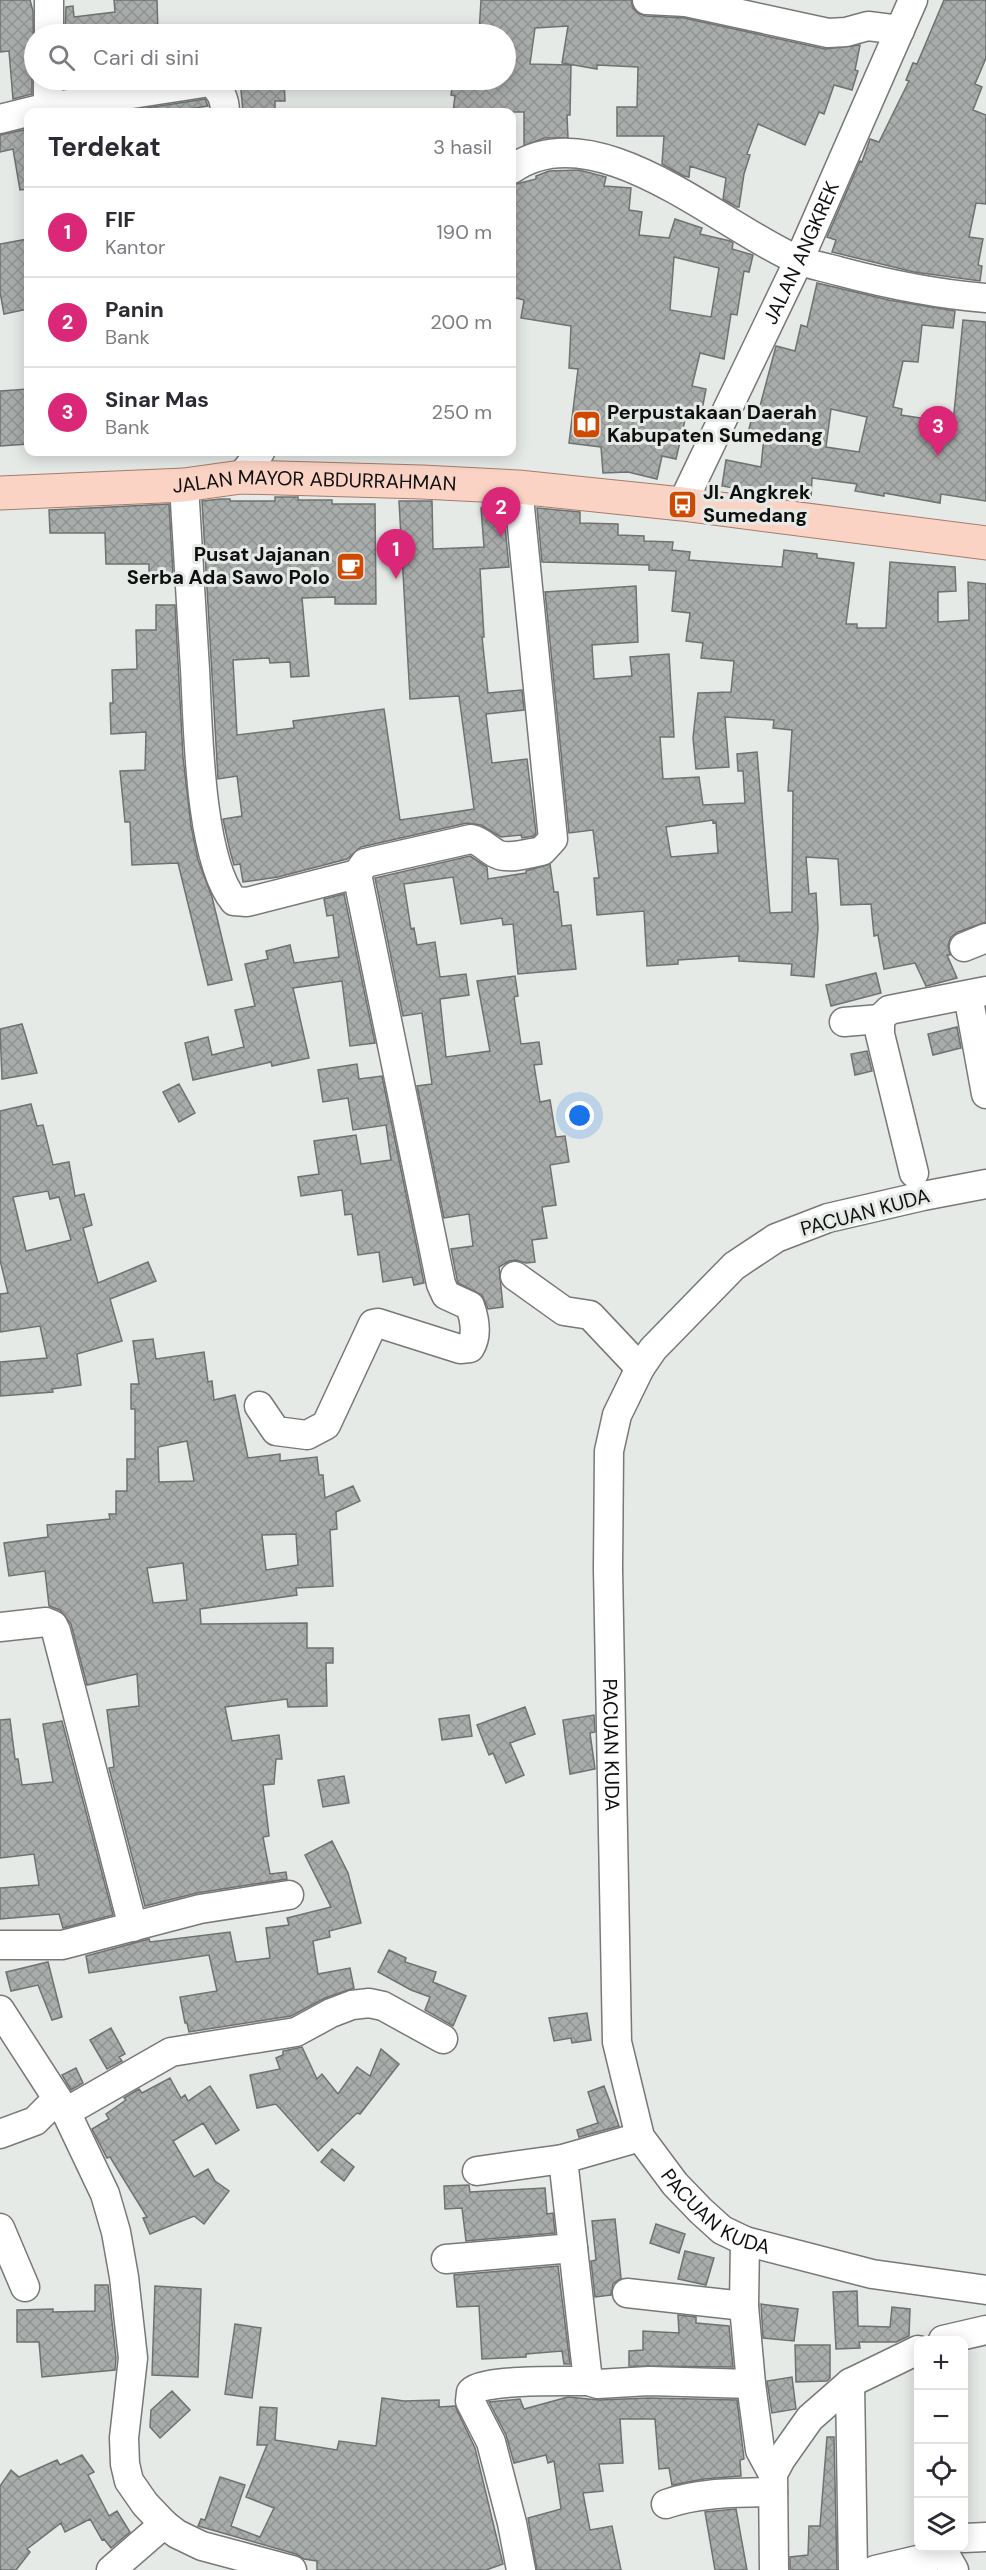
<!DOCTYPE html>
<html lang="id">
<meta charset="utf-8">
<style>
body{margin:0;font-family:"DM Sans",sans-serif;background:#f2f2f3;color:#2b2b33}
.controls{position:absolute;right:18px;bottom:18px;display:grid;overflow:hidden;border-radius:12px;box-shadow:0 3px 15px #0003}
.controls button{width:54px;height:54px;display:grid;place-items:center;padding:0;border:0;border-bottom:2px solid #e1e1e2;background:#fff;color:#2b2b33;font:30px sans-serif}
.you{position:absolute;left:580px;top:1116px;width:21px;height:21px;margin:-15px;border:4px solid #fff;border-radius:50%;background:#1a73e8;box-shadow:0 0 0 9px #1a73e833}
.badge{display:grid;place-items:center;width:39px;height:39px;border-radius:50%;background:#db2777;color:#fff;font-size:20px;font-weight:700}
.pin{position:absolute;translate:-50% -50px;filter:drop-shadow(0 2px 3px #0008)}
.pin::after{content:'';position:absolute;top:32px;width:21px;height:18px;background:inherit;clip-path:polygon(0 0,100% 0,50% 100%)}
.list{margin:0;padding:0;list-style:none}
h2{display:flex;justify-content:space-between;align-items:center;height:78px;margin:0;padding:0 24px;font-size:26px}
h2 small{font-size:20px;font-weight:400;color:#7c7c81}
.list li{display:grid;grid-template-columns:39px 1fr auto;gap:18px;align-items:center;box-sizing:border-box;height:90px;padding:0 24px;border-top:2px solid #e1e1e2}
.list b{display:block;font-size:22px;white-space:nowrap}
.list p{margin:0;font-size:20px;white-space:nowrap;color:#7c7c81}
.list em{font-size:20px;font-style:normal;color:#7c7c81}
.icon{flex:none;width:33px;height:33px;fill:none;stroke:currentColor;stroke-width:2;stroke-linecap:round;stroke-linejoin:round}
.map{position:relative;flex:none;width:986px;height:2570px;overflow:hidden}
.search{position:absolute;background:#fff;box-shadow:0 3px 15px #0003;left:24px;top:24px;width:492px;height:66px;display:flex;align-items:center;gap:15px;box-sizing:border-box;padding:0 21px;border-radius:33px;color:#7c7c81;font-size:22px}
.panel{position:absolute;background:#fff;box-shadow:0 3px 15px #0003;left:24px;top:108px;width:492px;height:348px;border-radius:12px}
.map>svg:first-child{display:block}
</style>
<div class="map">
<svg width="986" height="2570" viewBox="0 0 986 2570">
<defs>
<pattern id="building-cross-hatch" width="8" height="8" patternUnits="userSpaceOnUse" patternTransform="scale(1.5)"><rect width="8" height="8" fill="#a8acaa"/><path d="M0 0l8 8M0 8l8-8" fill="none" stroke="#8f9391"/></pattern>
</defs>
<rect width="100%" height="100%" fill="#e5eae7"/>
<path fill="url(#building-cross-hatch)" stroke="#6f7270" stroke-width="1.5" fill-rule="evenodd" d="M0 0H30L33 11 34 71 32 80V94L13 99 9 51 0 52Z
M114 0H157L158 34H65L66 7 73 6 74 17 115 12Z
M481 0H631L633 8 638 13 646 16 684 18 825 49 860 45 855 70 858 71 852 90 834 85 824 114 819 112 805 145 758 124 747 154 750 155 744 174 739 207H737L723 199 726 178 690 166 689 177 684 176 662 164 664 136H617V107H637L638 67 597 65V69L562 63 568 26 535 28 530 64 571 65 570 115H567L568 138H544L524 146V112H453L455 96 451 95 453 80H506V34H479Z
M944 0H986V58L975 84 982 87 973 110 986 115V204L976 203 969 237 983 239 978 265 982 266 980 281 914 272 832 252 836 240 827 237 860 161 862 162 870 139 879 142 909 81 906 80 913 63 917 64Z
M64 80H99L100 82 64 88Z
M240 80H284L285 101H275V112H243Z
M205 99 208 106 171 112H121Z
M28 129V189L20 190 13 149 0 152V135Z
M579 170 606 177 604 186 631 188 629 210 642 212 639 235 669 238 675 219 702 228 700 234 730 241 733 243 732 249 753 255 749 272 744 271 737 315 731 314 724 359 700 353 692 386 706 389 702 410 688 407 676 459 662 456 657 479 628 472 603 473 601 447 569 443 578 369 569 368 571 326 521 318 524 300 512 297V185L536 179V176L549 171ZM674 257 719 268 711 317 670 310Z
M28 239V309L4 314 0 292V244Z
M817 283 889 300 955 311 953 328 922 325 918 362 903 361 893 407 902 409 901 415 953 423 963 320 986 322V501L941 494 940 503 884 493V496L855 491 857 484 812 478 811 501 755 494 756 492 722 486 726 460 761 467 764 436 748 433 755 405 760 406 776 346 795 351 801 325 807 327ZM831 409 867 417 859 452 826 447Z
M28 389V444L0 446V391Z
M275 497H298V500H332V504H375L376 604H335V597L302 598 309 676 291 677 290 662 270 663 269 658 233 660 237 735 294 728 293 721 384 709 400 820 474 809 459 696 410 699 399 501H432L433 549 484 547 481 508 503 506 509 567 480 569 484 637H482L488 693 522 690 524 710 486 714 492 763 527 759 536 833 534 836 522 838 521 835 501 837 481 825 467 823 361 847 347 859 278 877 243 882 240 864 234 865 230 851 223 819 242 816 237 776 218 779 202 501 221 499H230V501H275Z
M169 504 173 574H149V564H106L105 533H50L49 510Z
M537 508 580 512V523L618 524V535L644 536V541L673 542 672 550 690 552 689 560 782 567 784 550 817 554V558L854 563 846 624H857V628H886L890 562 955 567 956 591 938 592V622L969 620 968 582 986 584V922L958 932 951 937 948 945 950 955H947L957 978 926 986 915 963 884 969 878 935 874 936 871 904 841 905 838 859 806 857 809 894 816 893 818 928 814 977 791 975 792 964 739 961V956L678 960V964L647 966 644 911 597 915 594 878H599L593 830 569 833 545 592 636 586 638 642 592 645 594 679 632 676 630 657 669 654 674 737H660L663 779 699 777 703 805 745 803 743 771H738L737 754 757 752 770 913 792 912 793 791H788L792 730 773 728 774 720 725 717 729 767 696 769 693 738 698 693 731 692 734 661 701 658 703 643 686 641 690 613 672 611 676 571 649 570V565L542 562ZM713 820V823L716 822 718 853 671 857 666 827Z
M156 605H175L183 757 191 826 198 860 212 897 232 980 208 985 178 863 132 865 130 822H125L120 771 145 770 146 732 111 734 110 703H113L112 670 137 669 136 630H156Z
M470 856 487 867 488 879 526 873V871L550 864 554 892H558L562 926 571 925 576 969 518 974 513 924 503 925 502 918 461 924 453 877 404 884 411 929 414 928 417 945 435 942 440 977 466 974 469 995 440 999 446 1057 490 1051 477 981 515 976 518 996 514 997 521 1044 539 1042 542 1064 534 1065 540 1102 550 1100 556 1137 565 1136 569 1162 550 1165 556 1205 542 1207 547 1238 532 1240 535 1262 526 1263 516 1260 509 1261 499 1267 503 1307 488 1309 482 1295 458 1283 457 1279 451 1249 473 1246 469 1214 444 1218 417 1086 432 1084 422 1013 403 1016 375 878Z
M344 894 375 1043 350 1046 342 981 293 988 309 1058 272 1066 271 1062 193 1080 185 1043 208 1037 212 1055 244 1047 235 1010 255 1006 245 964 268 959 266 951 290 945 294 963 339 957 333 915 327 916 324 899Z
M876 973 881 993 831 1006 826 985Z
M22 1024 37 1073 2 1079 0 1029Z
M957 1027 961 1048 933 1055 928 1034Z
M867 1051 872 1071 855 1075 851 1054Z
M357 1064 359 1079 382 1076 424 1283 414 1285 412 1277 383 1282 379 1252 358 1255 352 1214 345 1215 342 1190 301 1196 298 1177 319 1174 314 1141 356 1135 361 1164 391 1160 386 1125 353 1130 348 1098 323 1102 318 1070Z
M179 1084 195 1113 179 1122 163 1092Z
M31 1104 37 1126 43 1125 53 1165 69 1162 75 1196 84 1194 92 1225 83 1228 98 1283 148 1262 156 1281 110 1299 122 1341 77 1354 81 1385 52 1389 53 1392 0 1396V1362L47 1358 40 1326 0 1332V1294L8 1293 0 1260V1111ZM48 1191 50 1199 59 1197 71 1240 26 1251 13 1197Z
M153 1339 156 1359 204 1352 208 1382 212 1381 214 1400 235 1395 248 1458 280 1454V1461L317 1457 319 1475H323L325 1498 353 1486 360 1501 336 1512 337 1529 330 1530 333 1586 296 1588 297 1595 200 1609 201 1624 307 1623V1648H333V1663H326L327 1706 288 1707 287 1699 225 1707 232 1741 279 1735 282 1759H276L274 1784 263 1785 269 1836 263 1837 270 1874 286 1872 287 1879 197 1893 145 1906 109 1768 114 1767 107 1710 139 1706 137 1674 87 1685 71 1624 60 1610 49 1606 45 1571 9 1576 4 1543 48 1537 47 1525 110 1519 109 1514H116V1491H127V1459H135V1409H131V1384H139L133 1341ZM187 1441 194 1481 159 1482 158 1447ZM296 1534 298 1565 266 1570 262 1535ZM183 1563 187 1600 153 1603 147 1568Z
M525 1707 535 1734 510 1743 524 1775 506 1783 493 1753 489 1755 477 1725Z
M469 1715 472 1736 442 1740 439 1719Z
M594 1715 595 1732 590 1733 595 1769 570 1774 563 1720Z
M10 1719 15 1759H18L22 1785 53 1782 43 1724 62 1721 113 1915 63 1928 59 1914 0 1919V1888L39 1885 34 1854 0 1858V1720Z
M344 1776 349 1803 323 1807 318 1780Z
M332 1841 348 1873 361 1923 329 1931 330 1937 313 1941 318 1974 350 1968 354 1988 325 1998 291 2016 189 2032 187 2023H185L180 1997 217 1991 209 1955 89 1973 86 1956 149 1939 150 1942 230 1932 236 1962 270 1958 266 1928 289 1925 287 1918 331 1907 305 1855Z
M389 1950 406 1958 405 1962 436 1972 433 1982 466 1996 453 2026 425 2010 430 1997 411 1990 378 1972Z
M48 1962 62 2017 52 2020 38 1985 11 1991 6 1972Z
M587 2013 591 2040 572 2043 571 2038 554 2041 549 2018Z
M111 2028 125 2054 119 2057 122 2061 107 2069 90 2040Z
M302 2047 317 2079 322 2074 338 2094 357 2067 370 2076 381 2049 399 2064 360 2114 357 2113 318 2151 276 2104 257 2108 250 2075 280 2069 276 2058 283 2055V2051Z
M76 2068 83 2083 71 2090 62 2075Z
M170 2078 181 2098 185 2095 188 2101 210 2086 239 2130 216 2144 203 2123 173 2141 194 2177 208 2169 215 2181 229 2191 204 2224 194 2216 150 2234 143 2218 147 2217 110 2157 107 2158 92 2129 109 2119 106 2114 126 2100 124 2098 139 2089 142 2093Z
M604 2086 619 2126 579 2137 577 2130 598 2123 588 2092Z
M332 2149 354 2167 344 2181 321 2162Z
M469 2185 470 2192 545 2188 547 2214 553 2213 555 2233 466 2241 462 2208 445 2209 444 2186Z
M615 2219 621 2278 613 2284 611 2295 595 2297 591 2261 596 2260 592 2221Z
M656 2224 685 2234 679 2253 650 2243Z
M685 2251 714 2258 706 2285 678 2279Z
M558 2266 570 2364H564L562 2351 526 2354V2357L482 2359 479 2306 457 2307 454 2275Z
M95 2285H108L116 2358 115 2370 42 2377 39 2342H17V2310L53 2309V2312L95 2311Z
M155 2286 201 2289 198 2377 152 2375Z
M857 2291 858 2326 890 2327 892 2307 910 2309 909 2336 896 2342H859L860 2348 836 2349 833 2292Z
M761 2304 798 2309 794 2341 763 2338Z
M678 2315 696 2317V2323L729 2326 733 2367 629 2366V2351L643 2350V2331L679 2333Z
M235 2324 261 2328 252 2398 225 2394Z
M795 2345H830V2378L827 2381 796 2382Z
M792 2377 796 2409 772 2413 767 2381Z
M172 2391 190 2410 160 2438 150 2427 151 2410Z
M568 2397 599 2400 649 2398 737 2400 744 2459 740 2460 741 2476 704 2479 672 2485 669 2468 659 2469 655 2419H620L623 2463 599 2464 603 2491 583 2493 590 2530 612 2526 621 2570H537L528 2518 561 2509 554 2461 548 2463 546 2455 514 2463 506 2435 489 2402 520 2399 524 2409Z
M382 2398 404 2401 439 2400V2407L455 2406 475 2448 503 2564 486 2570H317V2561L304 2559 296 2554 198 2526 201 2519 205 2520 220 2477 245 2485 231 2526 260 2537 274 2508 246 2497 267 2445H257L260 2407 277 2408 275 2440 337 2450 339 2441 376 2446Z
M827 2437H834L837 2570H790V2557L808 2555 809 2526H820Z
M82 2455 94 2472 88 2475 109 2516 117 2511 130 2532 111 2548 104 2539 102 2540 90 2519 65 2532 61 2523 27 2549 30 2552 16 2570H0V2486L11 2470 19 2477 57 2460 60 2465Z
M736 2509 747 2570H715L705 2512Z"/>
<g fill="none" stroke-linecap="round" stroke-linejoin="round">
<defs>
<g id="minor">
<path d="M647 0 686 2"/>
<path d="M685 0 686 2 828 33 846 32 868 26 900 30"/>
<path d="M49 34V0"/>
<path d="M48 107V80"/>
<path d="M0 119 48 107 210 82C221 90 225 99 225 112"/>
<path d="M512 169C596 110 722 228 798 260 811 265 825 267 838 271 887 284 935 294 986 298"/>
<path d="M241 477 260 452"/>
<path d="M184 485C188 547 191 608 195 669 198 725 199 859 234 901L247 902 357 874 441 1284 446 1295 470 1306C475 1320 478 1335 470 1348L460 1349 378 1323 373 1324 326 1425 307 1435 276 1431 259 1406"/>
<path id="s1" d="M682 504 799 260 913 0"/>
<path d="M357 874 365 863 471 839C482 841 487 849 497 854 509 860 529 853 542 851L553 839 518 487"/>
<path d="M964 947 986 938"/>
<path d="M968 995 986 1094"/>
<path d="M844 1022 880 1019"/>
<path d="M914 1173 880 1034V1019L889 1010 986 991"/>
<path id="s2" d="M986 1184 923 1196 828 1218 776 1238 734 1266 653 1349 640 1368 617 1415 609 1451 608 1569 617 2042 640 2137 675 2184 701 2211 722 2230 745 2241 872 2274 986 2290"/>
<path d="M515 1276 564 1311 590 1315 640 1368"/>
<path d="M0 1627 46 1622 53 1625 56 1631 133 1927"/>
<path d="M0 1945H62L200 1909 289 1895"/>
<path d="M0 2010 66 2112 105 2194 116 2232 124 2277 133 2358 124 2438 125 2464 129 2481 145 2504 164 2524 177 2534 202 2546 292 2570"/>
<path d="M66 2112 171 2052 296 2032 331 2013 352 2005 369 2003 383 2006 443 2039"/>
<path d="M0 2134 35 2121 57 2099"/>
<path d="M640 2137 563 2159 588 2381 598 2384 649 2381 751 2384"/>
<path d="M477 2171 563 2159"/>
<path d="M0 2228 25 2287"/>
<path d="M745 2241 744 2306 751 2384 760 2450 773 2474"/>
<path d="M446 2259 573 2248"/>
<path d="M627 2293 744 2306"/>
<path d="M943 2340 986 2330"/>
<path d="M850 2383 853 2570"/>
<path d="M666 2504C700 2492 737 2493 773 2492"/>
<path d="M964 2538 986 2537"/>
<path d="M111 2570 164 2524"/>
<path d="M521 2570 512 2523 491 2442 470 2401 471 2392C482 2379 568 2381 588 2381"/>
<path d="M774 2570 773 2474 781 2459 810 2418 850 2383 918 2350"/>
<path d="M875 2570 939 2555 946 2556 954 2570"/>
</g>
<g id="major">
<path id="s3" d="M0 493 184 485 241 477 422 482 518 487 682 504 986 543"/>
</g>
</defs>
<use href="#minor" stroke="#757977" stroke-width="31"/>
<use href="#major" stroke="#a57c6c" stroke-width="35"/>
<use href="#minor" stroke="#fff" stroke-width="28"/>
<use href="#major" stroke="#fad3c5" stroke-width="33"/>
</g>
<defs>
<symbol id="library-square" viewBox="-11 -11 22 22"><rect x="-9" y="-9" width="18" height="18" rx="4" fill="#cf4a00" stroke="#e5eae7"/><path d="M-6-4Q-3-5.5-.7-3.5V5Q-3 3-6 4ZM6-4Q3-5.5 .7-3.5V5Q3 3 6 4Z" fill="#fff"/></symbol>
<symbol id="bus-square" viewBox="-11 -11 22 22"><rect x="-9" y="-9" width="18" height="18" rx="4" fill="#cf4a00" stroke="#e5eae7"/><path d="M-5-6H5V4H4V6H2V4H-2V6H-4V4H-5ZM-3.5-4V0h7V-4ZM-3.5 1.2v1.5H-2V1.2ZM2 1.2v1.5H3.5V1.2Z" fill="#fff"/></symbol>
<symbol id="cafe-square" viewBox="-11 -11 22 22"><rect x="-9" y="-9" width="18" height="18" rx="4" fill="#cf4a00" stroke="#e5eae7"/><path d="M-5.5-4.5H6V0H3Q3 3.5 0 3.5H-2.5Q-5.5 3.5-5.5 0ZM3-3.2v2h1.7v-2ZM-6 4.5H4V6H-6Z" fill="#fff"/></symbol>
</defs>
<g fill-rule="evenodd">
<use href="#library-square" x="570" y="408" width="33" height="33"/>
<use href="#bus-square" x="666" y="488" width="33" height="33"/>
<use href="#cafe-square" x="334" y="550" width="33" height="33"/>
</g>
<g text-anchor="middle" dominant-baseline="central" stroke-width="6" stroke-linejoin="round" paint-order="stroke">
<g font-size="20" fill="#0e0f0e" stroke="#e5eae7">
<text stroke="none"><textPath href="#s1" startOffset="278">JALAN ANGKREK</textPath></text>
<text stroke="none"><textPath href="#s3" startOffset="315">JALAN MAYOR ABDURRAHMAN</textPath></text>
<text transform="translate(865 1212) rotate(-15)">PACUAN KUDA</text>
<text stroke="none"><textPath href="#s2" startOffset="790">PACUAN KUDA</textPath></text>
<text stroke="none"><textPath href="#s2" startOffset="1294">PACUAN KUDA</textPath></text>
</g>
<g font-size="20" font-weight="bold" fill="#0e0f0e" stroke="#e5eae7" text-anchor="start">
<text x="607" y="412">Perpustakaan Daerah<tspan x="607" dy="23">Kabupaten Sumedang</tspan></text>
<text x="703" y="492">Jl. Angkrek<tspan x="703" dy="23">Sumedang</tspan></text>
<text x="330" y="554" text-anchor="end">Pusat Jajanan<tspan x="330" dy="23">Serba Ada Sawo Polo</tspan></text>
</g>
</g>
</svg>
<div class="controls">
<button>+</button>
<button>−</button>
<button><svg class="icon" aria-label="locate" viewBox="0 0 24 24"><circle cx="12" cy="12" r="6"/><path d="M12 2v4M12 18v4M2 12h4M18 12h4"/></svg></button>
<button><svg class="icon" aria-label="layers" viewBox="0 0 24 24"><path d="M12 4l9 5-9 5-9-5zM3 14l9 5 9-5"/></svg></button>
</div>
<div class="you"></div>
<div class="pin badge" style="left:396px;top:579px">1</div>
<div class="pin badge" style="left:501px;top:537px">2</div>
<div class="pin badge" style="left:938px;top:456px">3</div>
<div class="search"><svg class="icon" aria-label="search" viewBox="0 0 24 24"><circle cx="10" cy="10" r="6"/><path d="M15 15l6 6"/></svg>Cari di sini</div>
<section class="panel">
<h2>Terdekat<small>3 hasil</small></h2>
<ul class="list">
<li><span class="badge">1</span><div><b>FIF</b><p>Kantor</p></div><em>190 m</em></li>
<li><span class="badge">2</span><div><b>Panin</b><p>Bank</p></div><em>200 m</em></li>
<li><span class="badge">3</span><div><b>Sinar Mas</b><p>Bank</p></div><em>250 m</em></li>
</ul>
</section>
</div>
